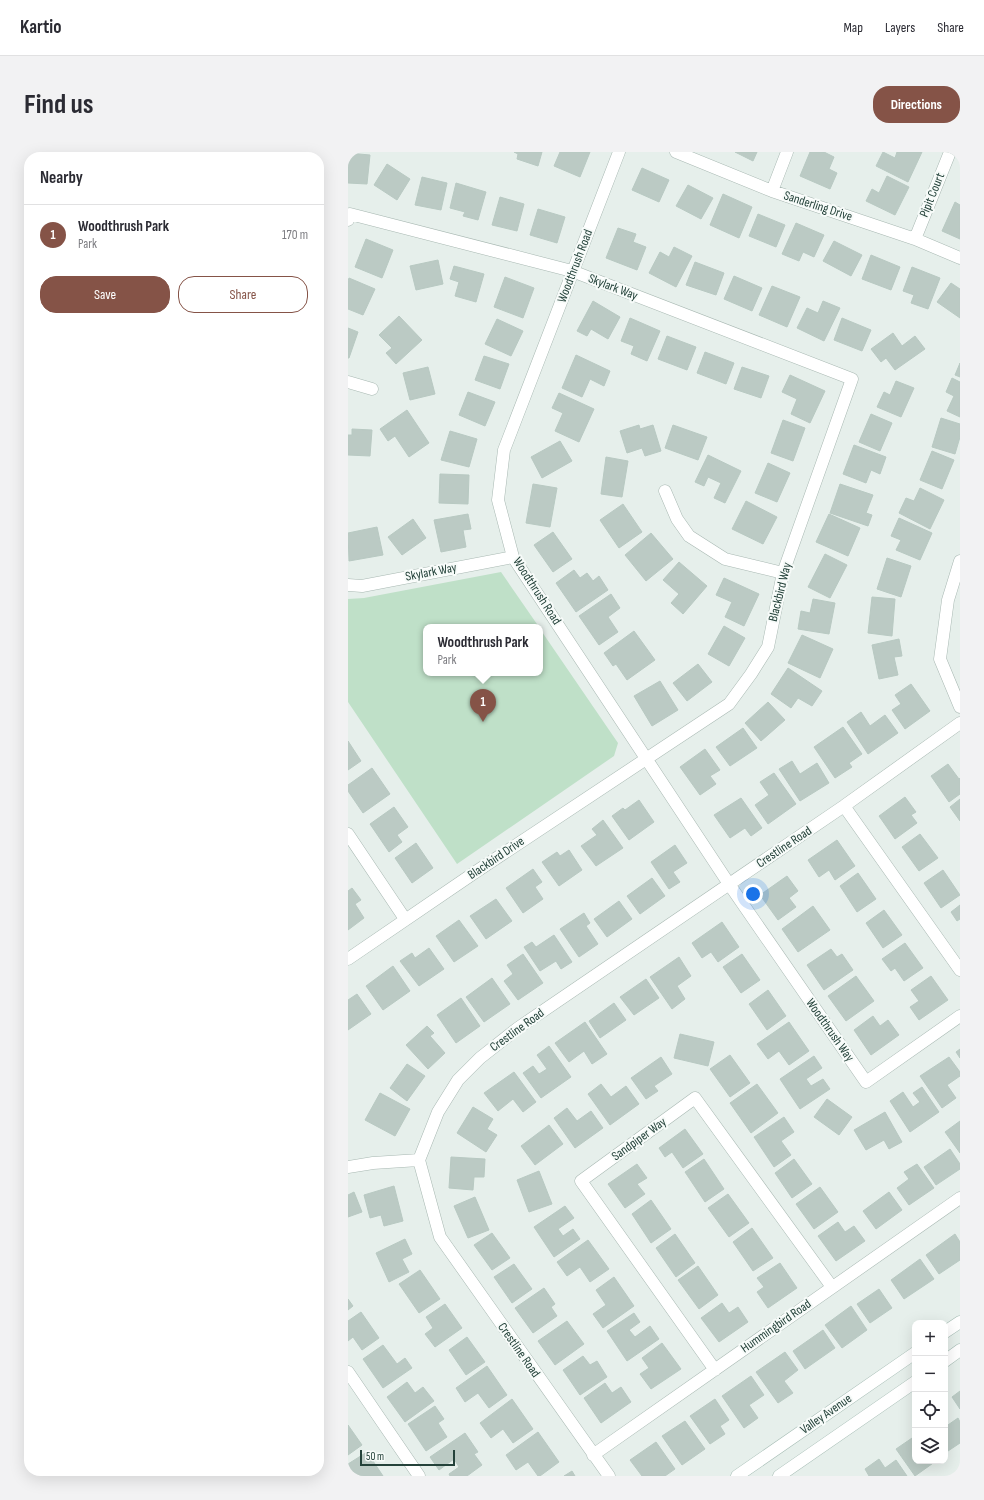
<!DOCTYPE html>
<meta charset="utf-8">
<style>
body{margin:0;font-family:"Sofia Sans Condensed",sans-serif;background:#f2f2f3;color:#2b2b33}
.controls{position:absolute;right:12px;bottom:12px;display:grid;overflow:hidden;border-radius:8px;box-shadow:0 4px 16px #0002}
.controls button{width:36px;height:36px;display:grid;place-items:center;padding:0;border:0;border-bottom:1px solid #e1e1e2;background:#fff;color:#2b2b33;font:20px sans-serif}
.scale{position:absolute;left:12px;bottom:10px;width:95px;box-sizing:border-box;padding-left:4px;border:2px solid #24423a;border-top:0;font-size:11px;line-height:14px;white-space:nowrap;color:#24423a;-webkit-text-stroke:3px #f7fbf9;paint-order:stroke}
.you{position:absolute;left:405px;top:742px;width:14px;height:14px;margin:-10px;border:3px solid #fff;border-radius:50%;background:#1a73e8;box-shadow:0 0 0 6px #1a73e833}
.badge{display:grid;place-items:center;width:26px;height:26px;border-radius:50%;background:#855347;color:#fff;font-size:13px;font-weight:700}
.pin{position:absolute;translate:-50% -33px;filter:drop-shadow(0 1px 2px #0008)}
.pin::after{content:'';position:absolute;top:21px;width:14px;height:12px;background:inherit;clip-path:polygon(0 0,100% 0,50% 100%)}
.popup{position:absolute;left:75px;top:472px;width:120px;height:52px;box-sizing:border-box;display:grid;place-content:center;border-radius:8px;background:#fff;filter:drop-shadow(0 1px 3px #0005);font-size:13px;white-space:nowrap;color:#7c7c81}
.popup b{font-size:15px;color:#2b2b33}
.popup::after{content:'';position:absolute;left:50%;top:100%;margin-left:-8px;border:8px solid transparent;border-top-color:#fff}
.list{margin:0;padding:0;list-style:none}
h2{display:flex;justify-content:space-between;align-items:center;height:52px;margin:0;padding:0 16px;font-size:17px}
h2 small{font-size:13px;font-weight:400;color:#7c7c81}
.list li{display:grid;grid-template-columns:26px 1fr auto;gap:12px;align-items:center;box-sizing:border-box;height:60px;padding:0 16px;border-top:1px solid #e1e1e2}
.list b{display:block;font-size:15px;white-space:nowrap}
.list p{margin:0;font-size:13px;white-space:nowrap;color:#7c7c81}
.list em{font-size:13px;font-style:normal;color:#7c7c81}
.actions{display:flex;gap:8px;padding:12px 16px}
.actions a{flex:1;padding:9px 0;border:1px solid #855347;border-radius:16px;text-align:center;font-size:14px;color:#855347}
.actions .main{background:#855347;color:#fff}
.icon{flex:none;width:22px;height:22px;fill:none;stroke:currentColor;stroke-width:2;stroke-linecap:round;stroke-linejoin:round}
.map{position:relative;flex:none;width:612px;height:1324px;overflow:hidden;border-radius:16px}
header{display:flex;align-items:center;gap:24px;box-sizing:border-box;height:56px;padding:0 20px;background:#fff;border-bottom:1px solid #e1e1e2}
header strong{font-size:19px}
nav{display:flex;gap:22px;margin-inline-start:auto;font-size:14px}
.intro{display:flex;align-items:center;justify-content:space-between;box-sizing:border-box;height:96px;padding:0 24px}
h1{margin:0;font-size:28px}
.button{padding:10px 18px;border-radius:16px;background:#855347;color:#fff;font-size:14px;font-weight:700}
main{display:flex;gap:24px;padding:0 24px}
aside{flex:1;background:#fff;border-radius:16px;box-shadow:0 4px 16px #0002}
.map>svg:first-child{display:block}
</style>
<header>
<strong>Kartio</strong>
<nav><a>Map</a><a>Layers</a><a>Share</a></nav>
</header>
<div class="intro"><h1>Find us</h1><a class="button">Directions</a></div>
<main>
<aside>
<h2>Nearby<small></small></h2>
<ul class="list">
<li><span class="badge">1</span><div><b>Woodthrush Park</b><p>Park</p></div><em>170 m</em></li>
</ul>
<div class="actions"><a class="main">Save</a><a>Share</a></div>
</aside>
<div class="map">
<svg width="612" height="1324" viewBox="0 0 612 1324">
<rect width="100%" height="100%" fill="#e6efeb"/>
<path fill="#bfe0c8" d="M153 420 191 475H78V521H192V477L270 591 266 604 109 712 0 550V447L16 446Z"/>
<path fill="#bbcac4" stroke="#b8c9c2" d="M166 0H194L190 14 169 7 170 2Z
M212 0H242L232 25 206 14Z
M387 0H409L405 9Z
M462 0H476L486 5 481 17 489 21 482 37 452 24Z
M535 0 547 6 549 0H574L560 30 528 14Z
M0 1 22 3 19 32 0 31Z
M39 12 62 27 49 48 26 33Z
M294 16 321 28 311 50 284 38Z
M539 24 561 35 547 63 518 49 524 37 531 41Z
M74 25 99 31 93 58 67 53Z
M108 31 138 40 130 68 115 64 117 60 102 56Z
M340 33 365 46 353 67 328 54Z
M375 42 404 55 391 86 362 73Z
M152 45 176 52 169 79 144 73Z
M607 50 612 53V87L594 79Z
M190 57 217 65 209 91 182 83Z
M410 62 437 73 428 95 401 84Z
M448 71 476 83 466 105 455 100 451 109 434 102Z
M270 76 288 82 285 90 298 95 289 118 258 106Z
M18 87 45 98 34 126 7 115Z
M486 89 514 103 503 124 475 109Z
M326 95 344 104 328 135 301 121 312 100 321 105Z
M523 103 552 115 543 138 514 127Z
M90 108 95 132 68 138 62 114Z
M347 110 376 121 368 143 338 133Z
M106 114 136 122 128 150 107 144 111 130 102 127Z
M564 115 592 126 580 157 563 151 566 143 555 139Z
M386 124 414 136 404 159 376 147Z
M157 125 186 136 175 166 146 155Z
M1 126 27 137 15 163 0 157V129Z
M603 131 612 137V166L589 150Z
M424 134 452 145 439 175 411 163Z
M245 149 272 165 260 187 243 177 239 184 229 179Z
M475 149 492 156 476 189 449 176 459 156 470 161Z
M51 164 74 188 48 212 38 201 44 196 31 183Z
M282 166 312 179 299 209 283 202 286 194 273 189Z
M494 166 523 178 514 199 486 188Z
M149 167 175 179 163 204 137 192Z
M0 176 10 180 1 206H0Z
M545 181 554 194 567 184 577 197 547 218 538 206 533 210 523 197Z
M319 184 348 195 339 218 310 207Z
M357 200 386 211 378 232 349 221Z
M228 203 262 219 256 234 242 227 234 245 214 236Z
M136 204 161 212 152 237 127 228Z
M612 211V225L607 223Z
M80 215 87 242 62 248 55 221Z
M394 215 421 224 413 246 386 237Z
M442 223 477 239 462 271 443 262 449 247 434 240Z
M604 226 612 230V265L599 259 606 244 598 240Z
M548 229 566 236 553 265 529 255 536 240 542 243Z
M120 240 147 250 137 274 111 263Z
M211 241 246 257 231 290 207 279 215 261 204 256Z
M59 258 81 291 61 305 47 284 40 289 32 277Z
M523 262 544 271 532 299 511 290Z
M593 266 612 272V285L607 302 584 295Z
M435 268 457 276 445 309 423 301Z
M291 273 292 277 305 273 313 299 297 304 294 296 279 301 272 279Z
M325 273 359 285 350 308 317 296Z
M4 277 24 278 22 304 0 303V283H4Z
M102 279 129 287 121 315 93 308Z
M212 289 224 309 194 326 183 305Z
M506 293 538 305 532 322 523 318 518 331 495 322Z
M584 299 606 308 594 337 572 328Z
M360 303 393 319 377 351 366 346 373 331 360 325 356 334 347 330Z
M258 305 280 309 274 345 253 342Z
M420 311 442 321 429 350 407 341Z
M92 322 121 323 120 352 91 351Z
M185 332 209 336 202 375 178 371Z
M492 332 525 343 518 361 524 363 520 374 482 361Z
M572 336 596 348 582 377 551 361 558 346 566 349Z
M398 349 429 365 415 392 384 377Z
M275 352 294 380 271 396 252 368Z
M120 362 123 377 115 378 118 395 93 400 86 368Z
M481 362 512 376 500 404 468 390Z
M551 366 584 381 572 408 548 398 553 388 543 384Z
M65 367 78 386 54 403 40 385Z
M29 375 35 403 1 409 0 381Z
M205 380 224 407 205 420 186 393Z
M303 381 325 407 298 429 277 403Z
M477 402 499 413 482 446 460 435Z
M539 406 563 414 553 445 529 437Z
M331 410 359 434 335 462 323 451 331 442 315 428Z
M226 418 232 426 239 421 245 429 251 424 260 438 228 460 208 431Z
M376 426 411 442 396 474 377 465 384 450 368 443Z
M263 442 272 456 260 465 270 480 251 493 231 464Z
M524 445 547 447 544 484 520 481Z
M465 447 487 451 481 482 450 477 453 459 462 461Z
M376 474 397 486 381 514 360 502Z
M286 479 307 508 279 528 268 512 265 514 256 501Z
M454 483 485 497 472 526 440 511Z
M551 487 554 504 546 505 550 523 531 527 524 493Z
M350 512 364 530 339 549 325 531Z
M440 516 474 539 464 554 450 546 443 556 423 542Z
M312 529 330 558 304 574 286 544Z
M563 532 582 559 557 577 544 558 553 552 547 543Z
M420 550 437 568 413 589 397 571Z
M513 560 522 574 537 563 550 581 520 602 499 570Z
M495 575 514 602 501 611 504 615 487 626 466 595Z
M395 576 409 596 382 614 368 595Z
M0 589 13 609 0 618Z
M357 597 372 618 362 624 368 632 352 643 332 615Z
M444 609 452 622 469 611 481 631 452 649 431 617Z
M600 612 611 627 612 626V642L601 650 583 624Z
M24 616 42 642 15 661 0 639V633Z
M426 621 448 652 420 672 407 653 421 643 412 630Z
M557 645 568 660 563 663 569 671 547 687 531 664Z
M393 646 414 676 403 684 397 676 382 686 366 663Z
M612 647V669L602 655Z
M291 648 306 670 281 688 264 664 275 656 277 658Z
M46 655 60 675 49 683 54 690 41 700 22 672Z
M255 668 275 696 248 714 233 694 249 683 244 677Z
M572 682 590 706 571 719 554 695Z
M489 688 507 714 487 728 481 718 471 725 460 708Z
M68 691 85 716 64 731 47 706Z
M327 693 339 711 325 720 332 730 321 737 303 710Z
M221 698 234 718 211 734 194 710 209 700 212 704Z
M185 717 194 730 187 735 195 747 175 761 158 736Z
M595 718 612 743 593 756 576 731Z
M510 721 528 747 509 760 492 734Z
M439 724 450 739 441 746 448 755 430 768 412 743Z
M304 726 317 744 292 762 279 744Z
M4 736 13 748 7 752 16 766 0 778V739Z
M148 747 164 769 138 787 122 764Z
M271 749 284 767 259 785 246 767Z
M612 753V767L609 769 603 760Z
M465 754 482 778 450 800 434 777Z
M536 758 554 783 535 796 518 771Z
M236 761 242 771 238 774 250 792 231 805 212 777Z
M111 768 130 794 106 810 88 784Z
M374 770 391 795 370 810 363 800 354 806 344 791Z
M206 783 224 810 213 817 208 809 192 819 176 795 184 790 188 795Z
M557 791 575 816 556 829 547 816 543 819 534 807Z
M81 796 96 817 71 834 52 809 64 801 67 806Z
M483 797 489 805 494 802 505 818 476 838 459 813Z
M175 802 195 831 170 848 156 829 165 822 159 813Z
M394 802 412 828 393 841 375 815Z
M331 805 343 824 329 834 337 847 324 857 302 825Z
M45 814 62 839 35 858 18 834Z
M508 824 526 849 498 869 480 844Z
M583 824 600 848 571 868 562 855 571 849 563 838Z
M144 826 162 852 136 870 118 845Z
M298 827 311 846 286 863 272 845Z
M420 838 438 864 419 878 401 852Z
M9 842 23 862 0 878V848Z
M113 846 132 874 108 891 89 863Z
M266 851 278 868 252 886 241 869Z
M525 864 532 874 540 868 551 883 523 903 506 878Z
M237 870 259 902 244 912 236 899 221 910 207 891Z
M441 870 461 899 441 913 431 899 420 907 409 892Z
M79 874 86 881 82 884 97 901 80 917 58 893Z
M332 882 366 890 360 914 326 906Z
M201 894 223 925 193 946 175 921 185 914 191 922 199 917 189 903Z
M612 897V906L608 900Z
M382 903 402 931 382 945 362 917Z
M466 904 474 916 458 927 463 934 475 927 482 937 452 957 432 927Z
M313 905 324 922 306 934 310 939 298 947 283 926Z
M601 905 612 920V924L599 933 608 946 594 956 572 924Z
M59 912 77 924 59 949 42 936Z
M166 920 188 950 175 960 165 947 150 959 136 941Z
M253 932 263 945 278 934 291 952 262 973 240 942Z
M409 932 430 961 403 981 382 951Z
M574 935 591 960 562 980 542 949 555 940 565 955 572 950 565 941Z
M32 941 62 957 47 984 17 968Z
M479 947 504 965 491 983 466 965Z
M125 955 145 967 139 977 149 983 138 1000 109 981Z
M219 956 229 969 243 959 255 976 227 996 206 966Z
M537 960 554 990 541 997 536 988 518 998 506 978Z
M436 965 446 980 433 989 443 1003 426 1015 406 985Z
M612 969V1001L597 980Z
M201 973 215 992 187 1013 173 994Z
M337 977 355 1002 335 1016 324 1000 317 1005 311 996Z
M602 997 612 1012V1017L588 1033 576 1015Z
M103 1005 137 1007 136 1025H126L125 1038 101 1036Z
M356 1007 376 1037 357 1050 337 1020Z
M446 1007 464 1032 444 1046 427 1021Z
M289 1012 299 1026 289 1032 297 1042 277 1056 260 1032Z
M569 1012 586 1036 561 1053 549 1036 561 1027 556 1020Z
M191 1019 204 1052 181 1060 169 1028Z
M46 1034 55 1069 36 1074 33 1063 22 1066 16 1043Z
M472 1035 490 1060 466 1077 448 1052Z
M6 1040 14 1060 0 1065V1043Z
M541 1040 554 1058 528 1077 515 1059Z
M380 1042 401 1071 381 1085 360 1056Z
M127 1045 141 1078 120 1086 106 1054Z
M303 1048 323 1077 303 1091 284 1062Z
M217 1054 226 1066 210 1077 215 1084 225 1077 232 1087 206 1105 186 1075Z
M490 1070 497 1080 506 1074 517 1089 488 1109 470 1084Z
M404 1076 425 1106 405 1119 385 1090Z
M144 1081 162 1106 144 1118 126 1093Z
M327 1082 347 1111 328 1125 308 1096Z
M607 1082 612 1090V1108L591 1122 578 1103Z
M57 1087 64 1102 54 1107 61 1120 41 1130 28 1101Z
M240 1088 261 1117 242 1130 232 1115 219 1124 209 1110Z
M572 1107 586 1127 556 1147 543 1128Z
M432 1111 449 1136 420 1156 409 1140 416 1135 409 1126Z
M166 1112 184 1137 164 1151 146 1125Z
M350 1114 370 1143 351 1157 330 1128Z
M72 1118 92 1147 71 1161 51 1132Z
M266 1125 286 1154 255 1176 245 1162 258 1153 248 1138Z
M196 1136 207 1152 203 1155 209 1164 185 1181 167 1156Z
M531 1137 544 1156 522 1171 509 1152Z
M0 1147 5 1154 0 1158Z
M374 1151 381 1161 390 1155 400 1170 371 1190 353 1166Z
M97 1152 114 1176 87 1195 77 1182 85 1176 78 1165Z
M503 1154 519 1178 494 1196 477 1173Z
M13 1160 31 1186 14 1198 5 1185 0 1189V1169Z
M286 1161 292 1170 281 1178 287 1185 302 1174 311 1187 279 1209 259 1179Z
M219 1169 236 1192 207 1213 190 1189Z
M475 1178 487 1196 457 1217 445 1199Z
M119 1185 137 1210 118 1223 101 1198Z
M314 1191 333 1217 303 1237 292 1222 301 1216 294 1206Z
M35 1193 49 1212 57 1206 64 1216 35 1236 15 1207Z
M437 1200 450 1218 436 1229 445 1241 430 1251 408 1220Z
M235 1204 242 1213 249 1209 259 1225 232 1243 215 1218Z
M139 1214 159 1243 141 1256 130 1241 117 1250 108 1236Z
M403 1224 416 1243 401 1253 410 1266 396 1276 374 1244Z
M59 1230 67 1241 75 1235 86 1249 57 1270 39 1245Z
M257 1231 264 1241 273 1235 283 1250 253 1271 236 1246Z
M612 1239V1257L604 1245Z
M164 1247 185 1277 165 1291 155 1277 143 1286 132 1271Z
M367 1247 381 1268 372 1274 377 1282 362 1292 342 1264Z
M87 1254 96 1267 90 1271 99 1285 78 1299 60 1272Z
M610 1266 612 1270V1291L597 1301V1275Z
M337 1269 357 1297 334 1313 314 1284Z
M0 1273 14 1293 0 1303Z
M190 1280 211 1310 192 1324H190L180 1310 168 1318 158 1303Z
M117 1281 130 1300 126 1302 134 1313 119 1324H102L101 1322 111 1315 106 1307 91 1318 82 1305Z
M567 1284V1309H588L567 1324 548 1297Z
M308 1290 327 1317 317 1324H294L282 1308Z
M19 1300 35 1324H5L0 1316V1312Z
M531 1307 537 1316 548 1308 559 1324H521L517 1317Z
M224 1319 227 1324H216Z"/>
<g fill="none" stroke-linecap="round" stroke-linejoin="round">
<defs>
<path id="minor" d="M271 0 156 298 150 348 165 405 381 732 518 930 612 864
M328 0 424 39 567 87 612 106
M424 39 439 0
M0 68 2 62 224 119 504 227 435 421 420 495 403 522 381 552 129 719 0 807
M567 87 602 0
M0 230 24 237
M317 339 329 367 341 384 377 407 435 421
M612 409 600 448 592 507 612 555
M0 433 14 434 165 405
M496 654 612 818
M0 682 57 767
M0 1015 25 1011 71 1008
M367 1218 233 1029 347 946 484 1135
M0 1220 71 1324
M245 1303 612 1046
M261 1324 92 1085 71 1008 90 960 110 928 132 906 170 876 496 654 612 571"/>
<path id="secondary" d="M597 1180 612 1170
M597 1209 612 1198
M389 1324 567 1201
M431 1324 567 1230"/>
</defs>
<use href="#minor" stroke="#a8b8b2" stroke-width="13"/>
<use href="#secondary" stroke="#a4bbb3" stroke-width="13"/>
<use href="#minor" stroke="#fff" stroke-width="12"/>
<use href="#secondary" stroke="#fff" stroke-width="12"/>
</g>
<g text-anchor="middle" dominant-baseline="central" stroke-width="4" stroke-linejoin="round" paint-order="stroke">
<g font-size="13" fill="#24423a" stroke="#f7fbf9">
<text transform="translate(584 43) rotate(-68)">Pipit Court</text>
<text transform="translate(470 54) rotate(18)">Sanderling Drive</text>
<text transform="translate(227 114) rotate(-69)">Woodthrush Road</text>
<text transform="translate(265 135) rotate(21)">Skylark Way</text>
<text transform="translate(83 420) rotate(-11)">Skylark Way</text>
<text transform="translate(189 439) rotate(57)">Woodthrush Road</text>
<text transform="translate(432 440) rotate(-76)">Blackbird Way</text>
<text transform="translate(436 695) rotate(-34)">Crestline Road</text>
<text transform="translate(148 706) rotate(-34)">Blackbird Drive</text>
<text transform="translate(169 878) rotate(-36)">Crestline Road</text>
<text transform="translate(482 878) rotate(55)">Woodthrush Way</text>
<text transform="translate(291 987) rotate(-36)">Sandpiper Way</text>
<text transform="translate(428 1174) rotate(-35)">Hummingbird Road</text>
<text transform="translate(171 1198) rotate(55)">Crestline Road</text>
<text transform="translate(478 1262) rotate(-35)">Valley Avenue</text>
</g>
</g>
</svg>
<div class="controls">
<button>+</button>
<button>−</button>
<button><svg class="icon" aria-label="locate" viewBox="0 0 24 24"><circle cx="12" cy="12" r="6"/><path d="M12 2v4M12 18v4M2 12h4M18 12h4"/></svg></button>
<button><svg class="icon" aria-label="layers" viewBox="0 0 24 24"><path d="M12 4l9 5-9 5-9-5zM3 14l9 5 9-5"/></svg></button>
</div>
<div class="scale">50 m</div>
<div class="you"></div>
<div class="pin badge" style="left:135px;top:570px">1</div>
<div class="popup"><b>Woodthrush Park</b>Park</div>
</div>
</main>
